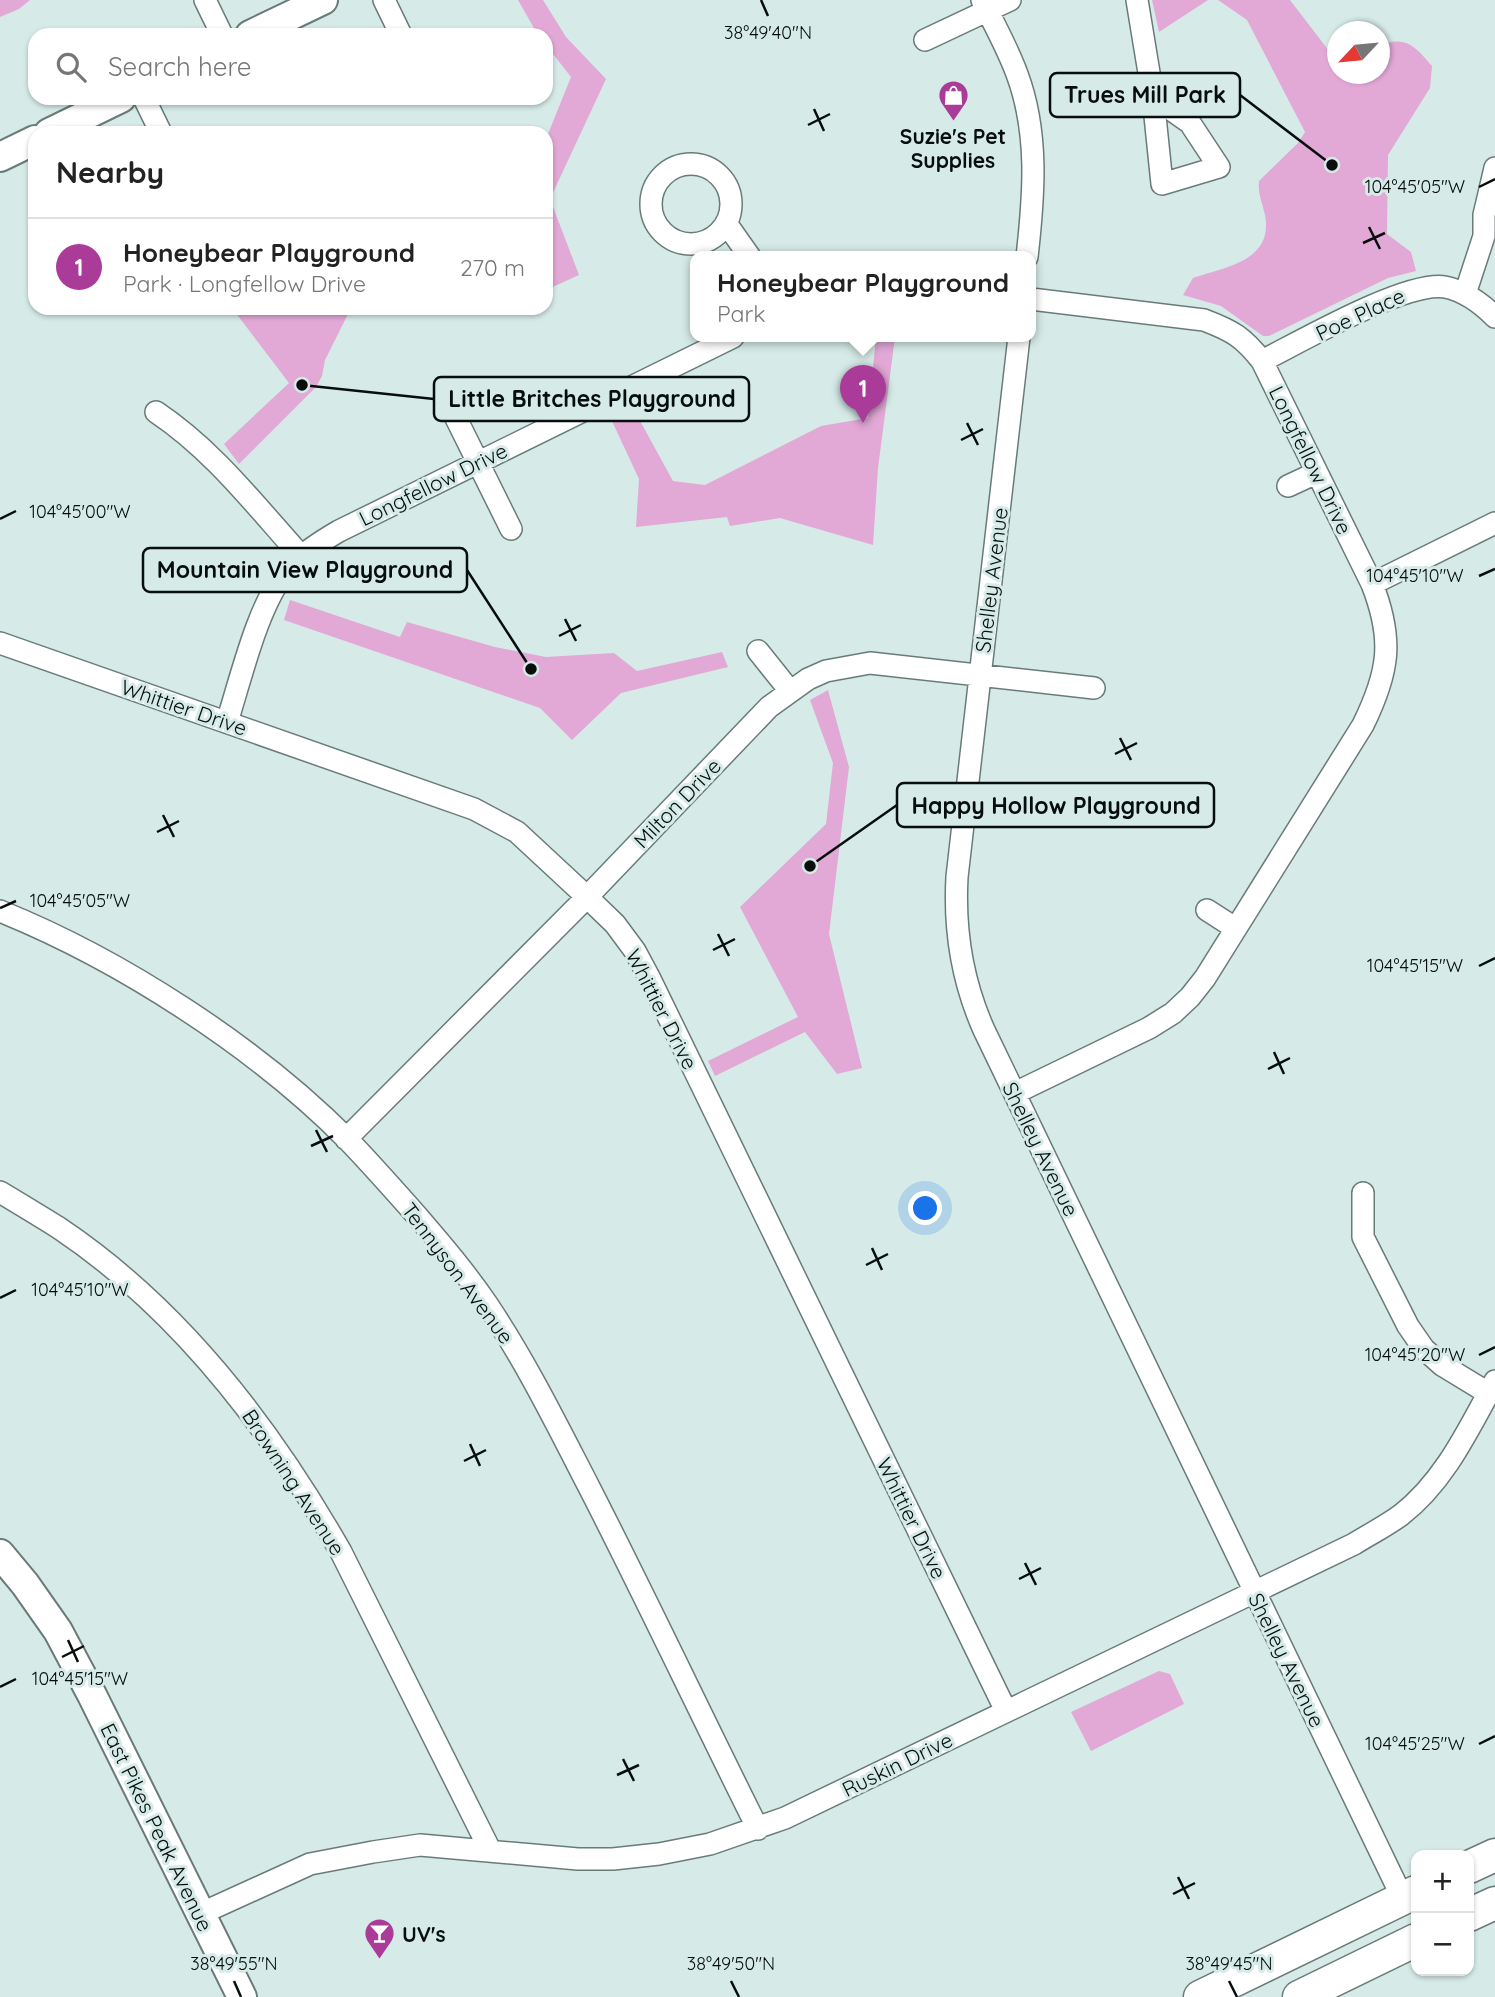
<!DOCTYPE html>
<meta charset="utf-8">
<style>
body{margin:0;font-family:Quicksand,sans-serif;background:#f6f6f6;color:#222}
.controls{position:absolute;right:21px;bottom:21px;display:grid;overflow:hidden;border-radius:14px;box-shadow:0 2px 5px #0004}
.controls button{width:63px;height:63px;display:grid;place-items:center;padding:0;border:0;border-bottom:2px solid #e0e0e0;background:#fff;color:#222;font:35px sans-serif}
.compass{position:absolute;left:1327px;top:21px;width:63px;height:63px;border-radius:50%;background:#fff;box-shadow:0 2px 5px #0004;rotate:244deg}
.you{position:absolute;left:926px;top:1209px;width:24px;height:24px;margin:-18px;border:5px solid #fff;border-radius:50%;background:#1a73e8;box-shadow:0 0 0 10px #1a73e833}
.badge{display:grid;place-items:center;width:46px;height:46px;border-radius:50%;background:#aa3b99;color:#fff;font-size:23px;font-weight:700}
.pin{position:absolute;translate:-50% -58px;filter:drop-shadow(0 2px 4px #0008)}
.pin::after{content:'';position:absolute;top:37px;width:24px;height:21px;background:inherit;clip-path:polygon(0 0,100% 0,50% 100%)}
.popup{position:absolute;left:690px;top:251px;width:346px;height:91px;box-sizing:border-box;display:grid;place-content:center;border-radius:14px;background:#fff;filter:drop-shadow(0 2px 5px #0005);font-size:23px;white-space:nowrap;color:#767676}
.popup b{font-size:26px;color:#222}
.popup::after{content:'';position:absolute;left:50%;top:100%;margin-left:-14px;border:14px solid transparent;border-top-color:#fff}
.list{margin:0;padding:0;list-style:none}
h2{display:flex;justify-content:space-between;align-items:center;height:91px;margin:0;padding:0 28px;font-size:30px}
h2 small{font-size:23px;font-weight:400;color:#767676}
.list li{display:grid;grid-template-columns:46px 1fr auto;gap:21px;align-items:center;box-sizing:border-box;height:98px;padding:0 28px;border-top:2px solid #e0e0e0}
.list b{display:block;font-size:26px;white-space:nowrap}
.list p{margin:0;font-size:23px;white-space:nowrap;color:#767676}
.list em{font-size:23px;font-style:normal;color:#767676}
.icon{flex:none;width:38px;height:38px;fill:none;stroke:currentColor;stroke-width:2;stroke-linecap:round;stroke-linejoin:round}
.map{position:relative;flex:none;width:1495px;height:1997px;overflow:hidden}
.search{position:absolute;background:#fff;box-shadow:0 2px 5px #0004;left:28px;top:28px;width:525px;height:77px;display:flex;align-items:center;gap:18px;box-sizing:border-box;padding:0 24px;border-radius:21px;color:#767676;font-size:26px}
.panel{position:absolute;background:#fff;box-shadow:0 2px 5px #0004;left:28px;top:126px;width:525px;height:189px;border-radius:21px}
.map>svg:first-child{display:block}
</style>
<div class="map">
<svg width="1495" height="1997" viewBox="0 0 1495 1997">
<rect width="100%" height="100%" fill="#d6ebe8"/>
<path fill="#e2a8d6" d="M0 0H30L19 9 0 17Z
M518 0H543L566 37 606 79 550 199 579 275 546 290V139L571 77 546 45V35H538Z
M1152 0H1208L1159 32Z
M1218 0H1290L1329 51 1337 56 1338 74H1380V45C1406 35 1416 47 1432 66L1430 88 1388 155 1387 234 1411 252 1416 271 1388 278 1269 336H1263L1221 306 1183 295 1193 278C1221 268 1267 263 1266 224 1266 209 1257 197 1259 181L1298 143 1305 132 1247 20Z
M232 308H351L325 360 322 376 316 387 239 464 224 444 289 383Z
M876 337H895L878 468 873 545 780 518 730 526 727 517 636 527 639 479 611 419 633 408 673 481 705 485 821 426 868 418Z
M290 600 400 637 407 622 495 647 546 657 614 653 637 671 722 652 728 667 621 693 572 740 540 708 284 620Z
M828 690 849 767 829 934 862 1068 837 1074 805 1032 715 1076 708 1061 798 1017 740 907 826 824 833 763 810 700Z
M1159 1671 1170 1674 1184 1704 1091 1751 1071 1712Z"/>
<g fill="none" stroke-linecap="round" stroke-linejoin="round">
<defs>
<path id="minor" d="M205 0 222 35
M384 0 401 35
M982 0C994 24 1008 49 1017 74 1039 133 1034 195 1027 257
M1137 0 1153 97 1162 184 1219 167 1190 123 1153 97
M925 40 1010 0
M144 98 161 133
M651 204a40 40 0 1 1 80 0a40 40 0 1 1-80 0Z
M726 223 750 257
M1465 294 1484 236V215L1495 168
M1019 337 957 877C954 931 962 981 984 1030L1403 1899
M1262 361C1300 342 1407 280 1445 287 1465 291 1481 303 1495 317
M445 396 511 529
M156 412C213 450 255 505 301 556
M1288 486 1316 473
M1372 584 1495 523
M0 643 474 809 517 832 587 897 615 924 635 951 650 979 1006 1711
M758 651 790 691
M227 722C241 678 258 604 287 570 301 554 320 542 339 531L733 337
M1207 910 1235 928
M0 911C121 960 256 1047 348 1140 372 1165 395 1191 418 1217 442 1245 466 1273 487 1304 526 1362 557 1425 589 1487 647 1600 701 1715 758 1829
M1015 1093 1149 1028 1173 1013 1190 997 1205 978 1363 725C1389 672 1394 640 1372 584L1262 361C1243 337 1233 331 1204 320L1031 299
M346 1139 587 897 769 707 808 679 826 671 870 663 1094 688
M0 1192C20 1204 40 1216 59 1228 180 1309 270 1427 341 1552L490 1850
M1363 1193V1237L1408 1326 1424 1349 1442 1365 1488 1393
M200 1914 310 1864 373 1852 420 1845 578 1859H613L659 1854 710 1844 785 1818 1354 1544C1370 1534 1386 1526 1401 1515 1445 1481 1469 1428 1495 1381"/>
<path id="major" d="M250 35 323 0
M49 133 121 98
M0 157 35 140
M0 1554 25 1584 58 1631 92 1695 242 1997"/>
<path id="highway" d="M1469 1867 1495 1855
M1469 1915 1495 1903
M1200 1997 1416 1892
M1299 1997 1416 1940"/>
</defs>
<use href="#minor" stroke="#697b79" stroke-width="24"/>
<use href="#major" stroke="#697b79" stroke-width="32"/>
<use href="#highway" stroke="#697b79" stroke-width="35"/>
<use href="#minor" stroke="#fff" stroke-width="21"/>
<use href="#major" stroke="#fff" stroke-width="28"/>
<use href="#highway" stroke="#fff" stroke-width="32"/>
</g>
<path fill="none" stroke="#070e0d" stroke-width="2.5" d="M761 0 768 16M814 109 824 131M808 125 830 114M1479 187 1495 179M1369 227 1380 249M1363 243 1385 233M967 423 978 445M961 440 983 429M0 519 16 511M1479 576 1495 569M565 619 576 641M559 636 581 625M1120 738 1131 760M1115 754 1137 743M163 815 174 837M157 832 179 821M0 908 16 901M718 934 729 956M713 950 735 939M1479 966 1495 958M1274 1052 1284 1074M1268 1069 1290 1058M316 1130 327 1152M311 1146 333 1136M872 1248 882 1270M866 1265 888 1254M0 1298 16 1290M1479 1355 1495 1347M470 1444 480 1466M464 1461 486 1450M1025 1563 1036 1585M1019 1579 1041 1568M68 1640 78 1662M62 1657 84 1646M0 1687 16 1679M1479 1744 1495 1736M623 1759 634 1781M617 1775 639 1765M1178 1877 1189 1899M1173 1894 1195 1883M234 1981 241 1997M731 1981 739 1997M1229 1981 1237 1997"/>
<defs>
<symbol id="shop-pin" viewBox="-11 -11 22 30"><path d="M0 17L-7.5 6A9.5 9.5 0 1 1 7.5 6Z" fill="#aa3b99" stroke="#d6ebe8"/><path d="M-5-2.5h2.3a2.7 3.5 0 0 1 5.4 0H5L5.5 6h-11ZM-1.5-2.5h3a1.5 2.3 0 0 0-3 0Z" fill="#fff"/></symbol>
<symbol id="bar-pin" viewBox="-11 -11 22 30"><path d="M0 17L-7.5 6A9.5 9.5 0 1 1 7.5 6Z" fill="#aa3b99" stroke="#d6ebe8"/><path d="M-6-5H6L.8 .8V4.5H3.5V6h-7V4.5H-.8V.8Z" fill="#fff"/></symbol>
</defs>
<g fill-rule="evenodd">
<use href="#shop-pin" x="936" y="78" width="35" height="47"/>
<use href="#bar-pin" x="362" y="1916" width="35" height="47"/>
</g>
<g text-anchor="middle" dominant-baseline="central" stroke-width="6" stroke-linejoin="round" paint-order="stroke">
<g font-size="21" font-weight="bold" fill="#070e0d" stroke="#d6ebe8">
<text x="953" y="136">Suzie's Pet<tspan x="953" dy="24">Supplies</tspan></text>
<text x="402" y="1934" text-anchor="start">UV's</text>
</g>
<g font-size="21" fill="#070e0d" stroke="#d6ebe8">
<text transform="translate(1360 314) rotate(-25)">Poe Place</text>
<text transform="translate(1311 460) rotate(64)">Longfellow Drive</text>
<text transform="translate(433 484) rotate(-26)">Longfellow Drive</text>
<text transform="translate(991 580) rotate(-83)">Shelley Avenue</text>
<text transform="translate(184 707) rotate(19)">Whittier Drive</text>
<text transform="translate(677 803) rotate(-46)">Milton Drive</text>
<text transform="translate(662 1009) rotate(63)">Whittier Drive</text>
<text transform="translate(1041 1149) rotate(64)">Shelley Avenue</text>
<text transform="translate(458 1273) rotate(53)">Tennyson Avenue</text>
<text transform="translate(294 1482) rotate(57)">Browning Avenue</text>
<text transform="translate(912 1518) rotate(64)">Whittier Drive</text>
<text transform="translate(1287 1660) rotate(64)">Shelley Avenue</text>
<text transform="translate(897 1764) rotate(-26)">Ruskin Drive</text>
<text transform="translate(157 1827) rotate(64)">East Pikes Peak Avenue</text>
</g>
</g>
<g font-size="18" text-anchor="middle" fill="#070e0d" stroke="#d6ebe8" stroke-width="6" stroke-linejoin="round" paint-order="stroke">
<text x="768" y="39">38°49'40"N</text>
<text x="1415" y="193">104°45'05"W</text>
<text x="80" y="518">104°45'00"W</text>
<text x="1415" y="582">104°45'10"W</text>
<text x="80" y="907">104°45'05"W</text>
<text x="1415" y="972">104°45'15"W</text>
<text x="80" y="1296">104°45'10"W</text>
<text x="1415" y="1361">104°45'20"W</text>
<text x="80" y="1685">104°45'15"W</text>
<text x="1415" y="1750">104°45'25"W</text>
<text x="234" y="1970">38°49'55"N</text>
<text x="731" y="1970">38°49'50"N</text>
<text x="1229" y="1970">38°49'45"N</text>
</g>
<path fill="none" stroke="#070e0d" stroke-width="2.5" d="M1332 165L1240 95M302 385L434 399M531 669L467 570M810 866L897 805"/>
<g fill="#070e0d" stroke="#d6ebe8" stroke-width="2.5">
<circle cx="1332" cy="165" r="7"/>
<circle cx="302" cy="385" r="7"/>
<circle cx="531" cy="669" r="7"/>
<circle cx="810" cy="866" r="7"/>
</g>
<g fill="#d6ebe8" stroke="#070e0d" stroke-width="2.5">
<rect x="1050" y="73" width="190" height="44" rx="7"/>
<rect x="434" y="377" width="315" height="44" rx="7"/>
<rect x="143" y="548" width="324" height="44" rx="7"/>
<rect x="897" y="783" width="317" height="44" rx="7"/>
</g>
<g font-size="23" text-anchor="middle" font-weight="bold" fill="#070e0d">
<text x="1145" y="103">Trues Mill Park</text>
<text x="592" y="407">Little Britches Playground</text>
<text x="305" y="578">Mountain View Playground</text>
<text x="1056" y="814">Happy Hollow Playground</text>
</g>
</svg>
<div class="controls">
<button>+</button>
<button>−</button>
</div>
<svg class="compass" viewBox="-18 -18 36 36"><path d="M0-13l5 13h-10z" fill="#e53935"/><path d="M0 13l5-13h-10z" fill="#767676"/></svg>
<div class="you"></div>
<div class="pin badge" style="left:863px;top:423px">1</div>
<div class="popup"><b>Honeybear Playground</b>Park</div>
<div class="search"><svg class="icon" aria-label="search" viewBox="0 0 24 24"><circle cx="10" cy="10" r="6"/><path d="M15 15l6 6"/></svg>Search here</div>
<section class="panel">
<h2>Nearby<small></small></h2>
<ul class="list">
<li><span class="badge">1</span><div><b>Honeybear Playground</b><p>Park · Longfellow Drive</p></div><em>270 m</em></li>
</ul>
</section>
</div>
